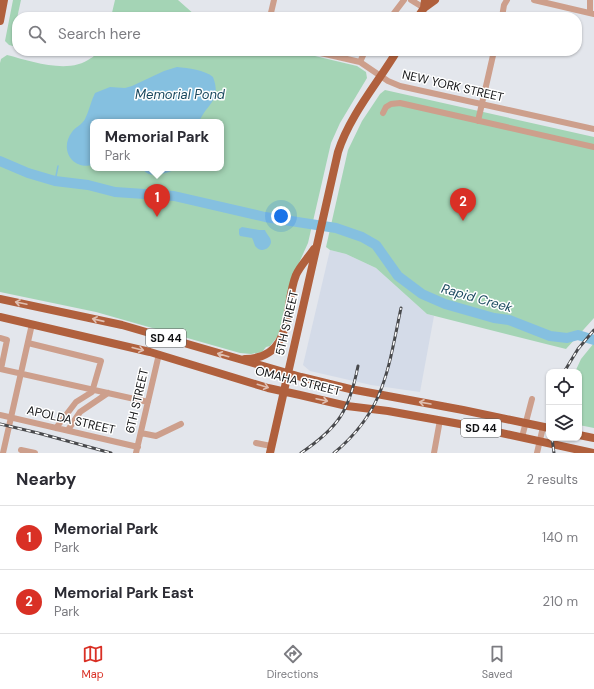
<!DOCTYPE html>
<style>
body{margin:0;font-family:"DM Sans",sans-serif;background:#f2f2f3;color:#2b2b33}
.controls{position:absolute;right:12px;bottom:12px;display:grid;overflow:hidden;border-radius:8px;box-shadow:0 1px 3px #0004}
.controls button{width:36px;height:36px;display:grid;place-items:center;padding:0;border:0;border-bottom:1px solid #e1e1e2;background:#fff;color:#2b2b33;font:20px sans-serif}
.you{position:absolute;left:281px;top:216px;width:14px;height:14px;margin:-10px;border:3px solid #fff;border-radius:50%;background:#1a73e8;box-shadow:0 0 0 6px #1a73e833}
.badge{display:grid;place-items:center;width:26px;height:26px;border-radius:50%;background:#d93025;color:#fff;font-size:13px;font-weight:700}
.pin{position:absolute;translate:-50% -33px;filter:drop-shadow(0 1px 2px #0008)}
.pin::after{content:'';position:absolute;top:21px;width:14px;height:12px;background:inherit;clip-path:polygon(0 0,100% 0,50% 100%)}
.popup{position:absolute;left:90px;top:119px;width:134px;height:52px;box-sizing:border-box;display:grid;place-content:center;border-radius:8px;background:#fff;filter:drop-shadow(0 1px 3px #0005);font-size:13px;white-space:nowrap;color:#7c7c81}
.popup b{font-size:15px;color:#2b2b33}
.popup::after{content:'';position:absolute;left:50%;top:100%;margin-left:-8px;border:8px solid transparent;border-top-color:#fff}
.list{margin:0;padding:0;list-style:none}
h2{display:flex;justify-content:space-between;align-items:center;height:52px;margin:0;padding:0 16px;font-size:17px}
h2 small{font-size:13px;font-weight:400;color:#7c7c81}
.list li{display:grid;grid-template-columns:26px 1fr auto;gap:12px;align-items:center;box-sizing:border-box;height:64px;padding:0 16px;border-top:1px solid #e1e1e2}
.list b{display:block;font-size:15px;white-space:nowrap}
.list p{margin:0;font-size:13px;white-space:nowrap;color:#7c7c81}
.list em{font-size:13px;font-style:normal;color:#7c7c81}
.icon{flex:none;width:22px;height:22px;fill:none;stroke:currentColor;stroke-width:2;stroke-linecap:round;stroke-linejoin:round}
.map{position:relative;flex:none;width:594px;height:453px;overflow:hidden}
.search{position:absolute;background:#fff;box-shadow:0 1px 3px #0004;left:12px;right:12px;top:12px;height:44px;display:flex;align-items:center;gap:10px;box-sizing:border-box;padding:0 14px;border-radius:16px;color:#7c7c81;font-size:15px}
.sheet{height:180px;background:#fff}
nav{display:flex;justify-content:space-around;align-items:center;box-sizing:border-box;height:56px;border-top:1px solid #e1e1e2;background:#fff;font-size:11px;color:#7c7c81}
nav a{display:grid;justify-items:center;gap:2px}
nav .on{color:#d93025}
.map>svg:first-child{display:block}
</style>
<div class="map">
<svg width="594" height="453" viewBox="0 0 594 453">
<rect width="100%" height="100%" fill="#e3e6ec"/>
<path fill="#d4dbe8" d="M330 250 346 254 376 268 427 314 434 316 420 392 371 385 310 371 303 365Z"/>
<path fill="#a4d4b5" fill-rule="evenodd" d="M13 0H21L12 41 17 43V47L9 45 5 41Z
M115 0H178L195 15 194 17H111Z
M97 51H294L357 66 366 72 367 78 340 123 331 143 308 243 294 274 282 325 278 336 270 346 266 347 262 352 251 354 240 353 96 312 0 292V63L1 59 7 55C31 61 69 75 91 58 94 57 96 53 97 51ZM93 122H221V168H93Z
M385 90 594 137V318L566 349 427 314 376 268 346 254 330 250 326 247 348 150 362 121 380 94Z
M594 343V428L579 425V372H575L581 359Z"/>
<path fill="#85c0e0" d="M177 67C188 68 205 70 213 77 222 101 207 103 199 122H93V165C72 170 59 149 72 132 75 127 82 125 85 119 89 111 91 101 95 93L110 87 125 88 132 86 164 71Z
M142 168H180C173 171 153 178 147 173 146 173 142 168 142 168Z
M242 227 259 230H265C266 234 271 237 271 242 270 249 261 253 256 247 254 245 254 241 252 238L240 236 239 234V229Z"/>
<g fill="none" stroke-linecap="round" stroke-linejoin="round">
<path stroke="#85c0e0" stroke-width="1.5" d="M55 181 58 166"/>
<path stroke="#85c0e0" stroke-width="10" d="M0 161 28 173 55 181 88 185 115 192 174 196 265 217 336 228 362 237 376 245 398 276 422 294 445 304 494 318 509 320 550 336 567 338 578 335 594 340"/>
<path stroke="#cd9f8c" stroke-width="6" d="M411 0 424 8
M534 0 594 14
M590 0V13
M270 17 274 0
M391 17 404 0
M502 17 504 5 507 0
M312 51 360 62 388 81 400 86 594 129
M360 62 365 51
M383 113 386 107 391 104 400 103 594 147
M478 121 494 51
M0 338 7 340 1 369
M28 343 101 361 92 392 76 402 56 428
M0 369 148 402
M0 415 138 447
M68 430 80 412 108 393
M141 433 156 436 181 424
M522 437 532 399
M256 443 271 446
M21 450 35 453
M3 453 32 324
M136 453 159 354
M434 453 440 420
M537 453 543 427"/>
<path stroke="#b0603d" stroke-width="8" d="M424 8 435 0
M418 17 424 8 425 0
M0 21 4 0
M0 299 122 325 301 377 350 389 463 410 549 428
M0 317 150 352 268 388 300 395 347 406 388 411 460 424 593 453
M245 359C295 358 283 307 296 275 300 266 308 258 314 249
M579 435 594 438
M270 453 338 152C350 115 377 84 397 51"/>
<defs>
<path id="rail" d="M564 372 578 349 594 330
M0 424 38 433 111 453
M552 438 554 453
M301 453C339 427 349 411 358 366
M334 453C385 411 388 369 401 308"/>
</defs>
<use href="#rail" stroke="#48494c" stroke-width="3"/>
<use href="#rail" stroke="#fff" stroke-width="1.5" stroke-dasharray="4.5" stroke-linecap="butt"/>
</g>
<defs><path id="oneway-shaft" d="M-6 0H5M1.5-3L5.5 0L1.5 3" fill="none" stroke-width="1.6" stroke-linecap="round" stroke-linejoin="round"/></defs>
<g stroke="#dfbfb1">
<use href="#oneway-shaft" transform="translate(21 303) rotate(-168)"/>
<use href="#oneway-shaft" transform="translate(98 320) rotate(-167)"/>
<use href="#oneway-shaft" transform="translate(138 349) rotate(14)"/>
<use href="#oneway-shaft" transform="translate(223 355) rotate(-164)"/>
<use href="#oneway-shaft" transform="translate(263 386) rotate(17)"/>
<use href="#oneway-shaft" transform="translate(322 400) rotate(12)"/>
<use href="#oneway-shaft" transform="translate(425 403) rotate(-170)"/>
</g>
<g text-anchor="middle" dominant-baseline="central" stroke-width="3" stroke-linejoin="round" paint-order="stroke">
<g fill="#fff" stroke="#595a5b" stroke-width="1">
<rect x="146" y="329" width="40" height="18" rx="3"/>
<rect x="461" y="419" width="40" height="18" rx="3"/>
</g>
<g font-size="11" font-weight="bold" fill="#121315">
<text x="166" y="338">SD 44</text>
<text x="481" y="428">SD 44</text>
</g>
<g font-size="12" fill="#121315" stroke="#fff">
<text transform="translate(453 86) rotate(13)">NEW YORK STREET</text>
<text transform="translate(287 323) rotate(-77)">5TH STREET</text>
<text transform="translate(298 381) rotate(14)">OMAHA STREET</text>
<text transform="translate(137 401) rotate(-77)">6TH STREET</text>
<text transform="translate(71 420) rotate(13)">APOLDA STREET</text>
</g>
<g font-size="13" font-style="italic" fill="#19485e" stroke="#fff">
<text x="180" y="94">Memorial Pond</text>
<text transform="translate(477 298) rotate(16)">Rapid Creek</text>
</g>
</g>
</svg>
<div class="controls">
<button><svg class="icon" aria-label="locate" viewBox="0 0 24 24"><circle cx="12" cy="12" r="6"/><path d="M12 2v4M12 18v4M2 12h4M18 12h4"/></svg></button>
<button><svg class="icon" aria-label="layers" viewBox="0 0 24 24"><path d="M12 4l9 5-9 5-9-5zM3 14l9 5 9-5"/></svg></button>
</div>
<div class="you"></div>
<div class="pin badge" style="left:157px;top:217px">1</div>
<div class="popup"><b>Memorial Park</b>Park</div>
<div class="pin badge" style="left:463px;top:221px">2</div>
<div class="search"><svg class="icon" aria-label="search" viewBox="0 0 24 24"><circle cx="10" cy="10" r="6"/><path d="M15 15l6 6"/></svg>Search here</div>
</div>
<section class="sheet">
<h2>Nearby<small>2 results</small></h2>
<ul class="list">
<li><span class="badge">1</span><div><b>Memorial Park</b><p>Park</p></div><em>140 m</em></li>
<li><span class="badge">2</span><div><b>Memorial Park East</b><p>Park</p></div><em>210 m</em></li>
</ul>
</section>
<nav>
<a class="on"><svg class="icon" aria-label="map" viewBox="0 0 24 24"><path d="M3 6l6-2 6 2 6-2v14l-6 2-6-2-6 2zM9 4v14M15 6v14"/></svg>Map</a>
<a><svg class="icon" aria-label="directions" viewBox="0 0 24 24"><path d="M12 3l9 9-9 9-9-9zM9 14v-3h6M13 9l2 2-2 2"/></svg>Directions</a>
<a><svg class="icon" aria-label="saved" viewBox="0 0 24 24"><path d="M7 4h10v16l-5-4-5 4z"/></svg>Saved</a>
</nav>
